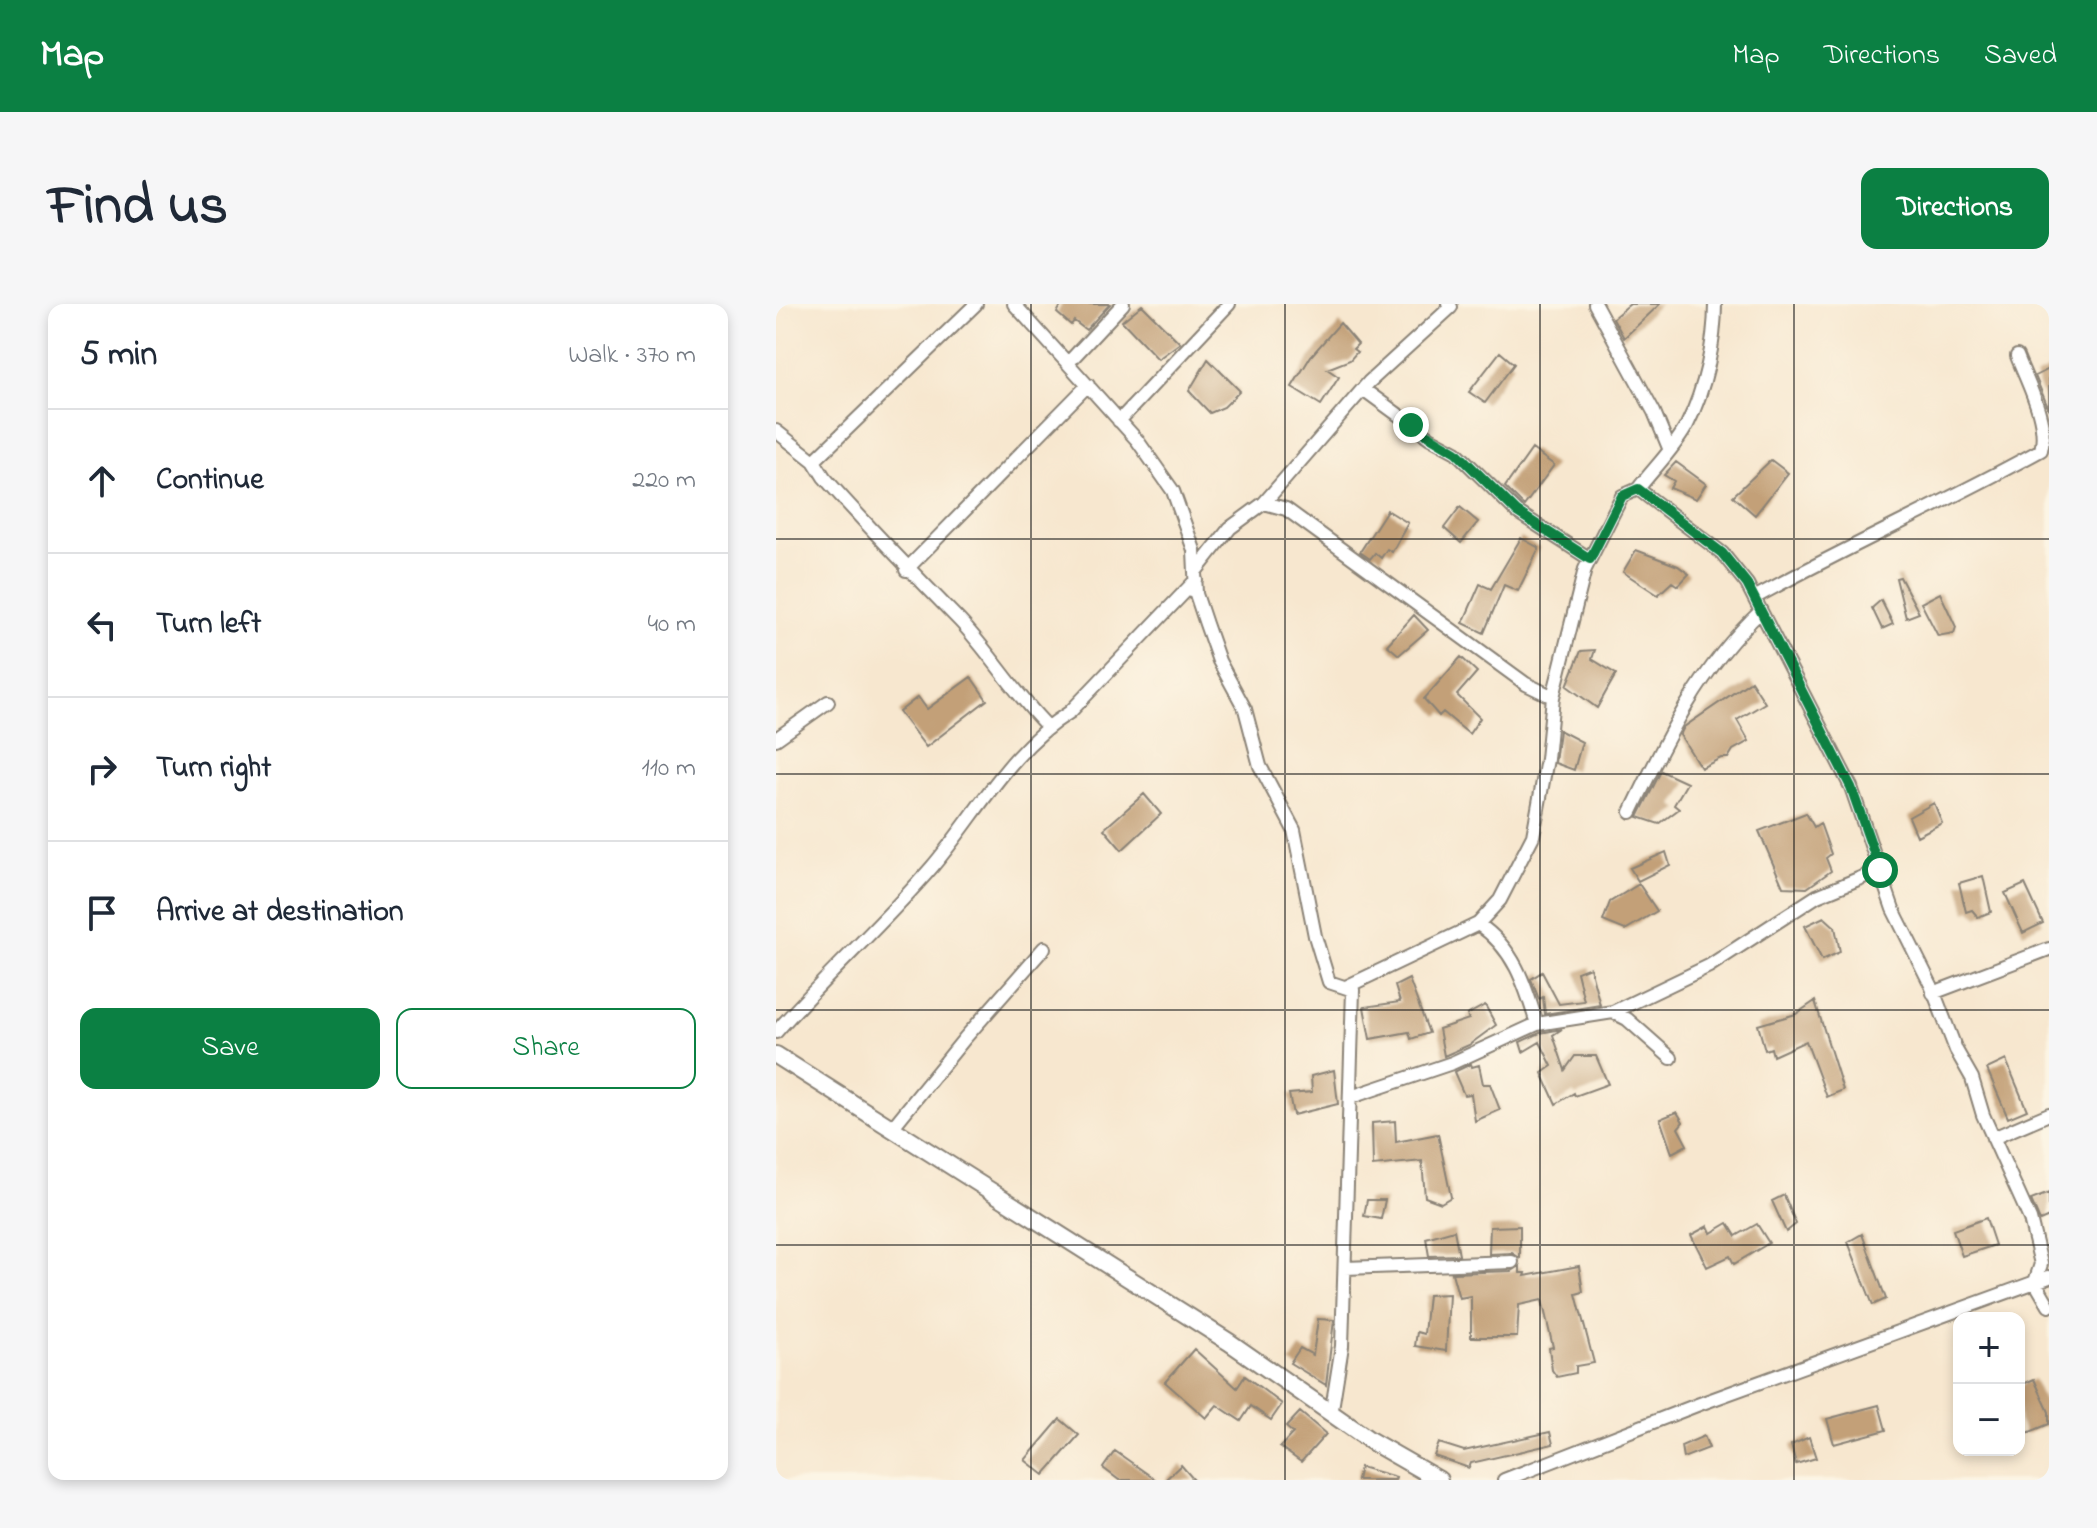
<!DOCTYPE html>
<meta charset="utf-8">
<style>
body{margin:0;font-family:"Indie Flower",sans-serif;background:#f6f6f7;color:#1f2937}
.controls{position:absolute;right:24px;bottom:24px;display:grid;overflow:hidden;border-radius:16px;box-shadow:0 4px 12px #0003}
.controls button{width:72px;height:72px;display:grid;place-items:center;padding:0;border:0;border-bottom:2px solid #e0e1e3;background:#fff;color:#1f2937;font:40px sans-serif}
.stop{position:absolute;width:24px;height:24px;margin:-18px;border:6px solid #0b8043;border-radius:50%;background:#fff}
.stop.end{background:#0b8043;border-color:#fff;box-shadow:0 2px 8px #0008}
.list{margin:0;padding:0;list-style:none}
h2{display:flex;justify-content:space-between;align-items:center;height:104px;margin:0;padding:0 32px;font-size:34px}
h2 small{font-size:26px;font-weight:400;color:#747a83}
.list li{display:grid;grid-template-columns:52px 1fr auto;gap:24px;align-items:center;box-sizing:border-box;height:144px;padding:0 32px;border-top:2px solid #e0e1e3}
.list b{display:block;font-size:30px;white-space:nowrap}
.list em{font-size:26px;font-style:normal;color:#747a83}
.actions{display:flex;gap:16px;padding:24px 32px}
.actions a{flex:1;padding:18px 0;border:2px solid #0b8043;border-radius:16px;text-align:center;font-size:28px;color:#0b8043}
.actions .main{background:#0b8043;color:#fff}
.icon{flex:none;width:44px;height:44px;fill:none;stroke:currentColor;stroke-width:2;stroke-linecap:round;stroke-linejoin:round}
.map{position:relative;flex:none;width:1273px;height:1176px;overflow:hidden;border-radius:16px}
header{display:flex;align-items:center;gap:48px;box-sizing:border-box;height:112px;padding:0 40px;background:#0b8043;color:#fff}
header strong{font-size:38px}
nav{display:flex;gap:44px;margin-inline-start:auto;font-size:28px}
.intro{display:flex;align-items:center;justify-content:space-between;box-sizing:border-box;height:192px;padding:0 48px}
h1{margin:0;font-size:56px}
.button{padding:20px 36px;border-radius:16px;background:#0b8043;color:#fff;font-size:28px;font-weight:700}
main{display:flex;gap:48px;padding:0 48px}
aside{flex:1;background:#fff;border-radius:16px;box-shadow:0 4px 12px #0003}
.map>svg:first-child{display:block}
</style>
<header>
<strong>Map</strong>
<nav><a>Map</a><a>Directions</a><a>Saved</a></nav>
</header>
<div class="intro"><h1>Find us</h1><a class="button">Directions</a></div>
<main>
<aside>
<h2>5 min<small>Walk · 370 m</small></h2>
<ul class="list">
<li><svg class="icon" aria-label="ahead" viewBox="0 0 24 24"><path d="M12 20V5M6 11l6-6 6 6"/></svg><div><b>Continue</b></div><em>220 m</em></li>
<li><svg class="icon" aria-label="left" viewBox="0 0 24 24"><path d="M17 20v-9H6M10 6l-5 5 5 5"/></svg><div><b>Turn left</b></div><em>40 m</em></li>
<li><svg class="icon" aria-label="right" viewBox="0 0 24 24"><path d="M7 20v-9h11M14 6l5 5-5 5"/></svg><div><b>Turn right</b></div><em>110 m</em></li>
<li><svg class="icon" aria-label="arrive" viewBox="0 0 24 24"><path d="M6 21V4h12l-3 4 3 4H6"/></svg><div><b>Arrive at destination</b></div></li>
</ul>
<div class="actions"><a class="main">Save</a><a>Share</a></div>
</aside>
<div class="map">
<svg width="1273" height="1176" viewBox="0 0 1273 1176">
<rect width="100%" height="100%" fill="#fcf5e5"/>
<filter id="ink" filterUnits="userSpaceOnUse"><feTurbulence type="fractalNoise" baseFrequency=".0125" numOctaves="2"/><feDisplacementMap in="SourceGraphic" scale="16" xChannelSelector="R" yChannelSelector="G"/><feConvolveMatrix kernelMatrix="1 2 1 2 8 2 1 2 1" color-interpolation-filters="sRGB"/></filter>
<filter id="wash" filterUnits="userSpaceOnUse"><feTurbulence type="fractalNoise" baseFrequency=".006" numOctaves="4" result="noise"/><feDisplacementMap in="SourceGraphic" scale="32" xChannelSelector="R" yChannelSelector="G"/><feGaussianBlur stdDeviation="1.8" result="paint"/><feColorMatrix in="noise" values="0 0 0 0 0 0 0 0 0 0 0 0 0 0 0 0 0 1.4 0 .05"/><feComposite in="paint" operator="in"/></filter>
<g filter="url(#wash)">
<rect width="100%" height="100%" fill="#f7e7cf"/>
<g id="blocks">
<path fill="#c3a078" d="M286 0H334L310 26 298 17 295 21 281 9Z
M854 0H884L848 34 837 14Z
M366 1 404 39 382 55 346 17Z
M564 19 582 40 577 45 581 48 574 56 551 65 563 73 545 101 516 83 535 52Z
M724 48 738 60 709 99 693 88Z
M432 55 464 87 448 103 434 109 413 87Z
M1273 65V106L1259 72Z
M756 145 778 161 748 202 729 183Z
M995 156 1012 169 979 211 957 192Z
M900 158 930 180 920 195 894 184 898 177 888 171Z
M684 203 702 218 685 239 668 224Z
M611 206 632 219 616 248 611 245 605 254 599 249 594 255 584 248Z
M745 234 763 244 742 287 728 281 708 329 687 319 704 280 715 285Z
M860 246 902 262 913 270 902 282 896 278 882 291 847 268Z
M1124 273 1143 309 1130 314 1120 274Z
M1164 289 1180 323 1178 329 1162 332 1145 299Z
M1105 296 1117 320 1106 325 1096 304Z
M638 311 652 326 623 351 611 341Z
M819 346 816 355 840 370 821 404 791 382 805 347Z
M685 353 701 368 681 391 704 414 693 430 667 408 663 412 648 395Z
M195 373 211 396 150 443 123 408 142 393 151 405Z
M975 377 989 399 961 416 973 437 957 446 952 454H945L925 464 904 431 908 423Z
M783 426 806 438 798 466 779 459Z
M885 467 911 479 898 501 903 505 883 520 862 513Z
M368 490 385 510 346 546 328 525Z
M1158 499 1166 519 1141 532 1133 513Z
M1030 509 1038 523 1044 519 1055 550 1050 554 1055 567 1031 584 1007 583 983 527Z
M890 548 894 561 862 577 854 564Z
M1207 572 1215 608 1202 613 1196 606 1190 608 1183 579Z
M863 580 881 607 849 626 827 617 834 598Z
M1249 580 1267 619 1247 629 1229 589Z
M1048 613 1059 623 1064 648 1046 656 1029 622Z
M814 663 824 701 769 710 767 693 763 695 755 675 766 668 783 700 808 697 801 668Z
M633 675 653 729 635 735 633 728 594 735 588 703 624 698 619 682Z
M1039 697 1067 786 1051 793 1030 737 997 752 995 744 989 746 982 721 1020 710Z
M709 701 720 721 693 741 668 752 663 725 693 715 691 711Z
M786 725 777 731 789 766 799 752H820L832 780 799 792 798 789 780 800 766 769 776 762 764 738 747 748 744 738 764 729Z
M1230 756 1251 806 1232 814 1211 765Z
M695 760 696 763 703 761 707 780H714L724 806 699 817 695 790 688 791 678 768Z
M558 766 562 800 517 811 513 790 536 788 535 772Z
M901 808 907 818 902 824 911 841 896 849 884 815Z
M619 817 620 838 662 830 675 893 665 899 649 893 646 857 597 862 596 819Z
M1273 889V913L1264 917 1255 896Z
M1008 891 1020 920 1010 928 996 897Z
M591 896H609L605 915 588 912Z
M1210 914 1219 941 1186 952 1177 926Z
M952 919 960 932 981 920 993 939 958 960 954 952 931 963 915 931 932 922 935 929Z
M744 922V954L736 949 713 950 714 923Z
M678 926 683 951 653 952 650 934Z
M1086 930 1110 995 1097 1001 1072 938Z
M744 962V969H750L749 972 803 962 807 988 800 990 818 1059 800 1062V1069L781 1073 776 1066 773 1044 777 1043 766 996 743 1001 741 1033H695V992L683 994 676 969 736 967Z
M673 990 670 1047 639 1042 641 1028 648 1030 652 991Z
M542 1015 558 1016 550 1081 514 1059 524 1044 537 1051Z
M418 1045 461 1084 469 1072 506 1100 495 1116 475 1102 465 1117 441 1101 430 1114 389 1078Z
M1258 1075 1273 1108V1120L1249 1130 1243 1116V1082Z
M1103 1101 1110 1126 1058 1140 1051 1115Z
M524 1108 550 1130 525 1158 504 1143 517 1129 510 1123Z
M284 1115 303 1131 268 1171 249 1156Z
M774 1128 777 1140 695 1159 693 1164 658 1152 663 1139 688 1147Z
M928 1132 933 1144 907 1154 905 1142Z
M1033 1133 1040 1154 1020 1160 1015 1141Z
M339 1147 380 1176H343L327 1164Z
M405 1161 418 1176H389Z
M584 1163 620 1173 619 1176H581Z"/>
</g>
</g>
<g filter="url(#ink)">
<use href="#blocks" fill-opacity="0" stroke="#8a8276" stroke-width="2"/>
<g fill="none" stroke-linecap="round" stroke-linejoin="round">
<defs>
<path id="street" d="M238 0 361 136 397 187 418 246 420 290 430 320 443 357 469 405 484 462 518 526 539 632 553 678 577 686 566 1042 555 1111
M819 0 878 108 893 144
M292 59 347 0
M587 85 654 134 680 148 741 208 814 255
M343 117 453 0
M0 127 38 157 48 173C92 223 138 270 184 317 215 350 239 390 271 422
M38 157 200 0
M862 185C877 165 899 144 911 121 929 85 939 39 939 0
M488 199 510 205 750 380 777 393
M130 266 312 81
M419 268 454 224 488 199 593 78 675 3 672 0
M978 294C1072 242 1171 198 1265 146 1273 118 1251 78 1241 52
M0 435 52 398
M855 508C890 435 924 364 985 307
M572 682 702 620 724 596 757 532 771 455 777 393 809 265 846 192 862 185 946 249 971 280 1075 483 1117 605 1155 681 1180 746 1196 774 1207 811 1254 915 1265 960 1259 978
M1157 689 1273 645
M837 708 933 662 1041 592 1104 566
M761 720 837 708 851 715 895 754
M0 728C50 671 107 620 156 563 201 510 234 445 294 408L420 276
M575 793 676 759 761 720C749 680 738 644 702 620
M116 824 189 734 268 644
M1217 834 1273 810
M569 964 736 958
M1259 978 1273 1002
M728 1176 921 1101 1273 973"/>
<path id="secondary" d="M0 751 453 1038 595 1137 663 1176"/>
</defs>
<use href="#street" stroke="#8a8276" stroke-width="16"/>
<use href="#secondary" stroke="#8a8276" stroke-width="20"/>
<use href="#street" stroke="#fff" stroke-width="12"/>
<use href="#secondary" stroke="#fff" stroke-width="16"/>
</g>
</g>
<g fill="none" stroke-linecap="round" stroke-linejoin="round" filter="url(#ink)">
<path stroke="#0b8043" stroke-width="10" d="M635 121 680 148 741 208 814 255 846 192 862 185 946 249 971 280 1075 483 1104 566"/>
</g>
<path fill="none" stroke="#1c1c1c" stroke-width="2" stroke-opacity="0.55" d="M255 0V1176M509 0V1176M764 0V1176M1018 0V1176M0 235H1273M0 470H1273M0 706H1273M0 941H1273"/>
</svg>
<div class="controls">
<button>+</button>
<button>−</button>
</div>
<div class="stop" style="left:1104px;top:566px"></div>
<div class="stop end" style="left:635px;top:121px"></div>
</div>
</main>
